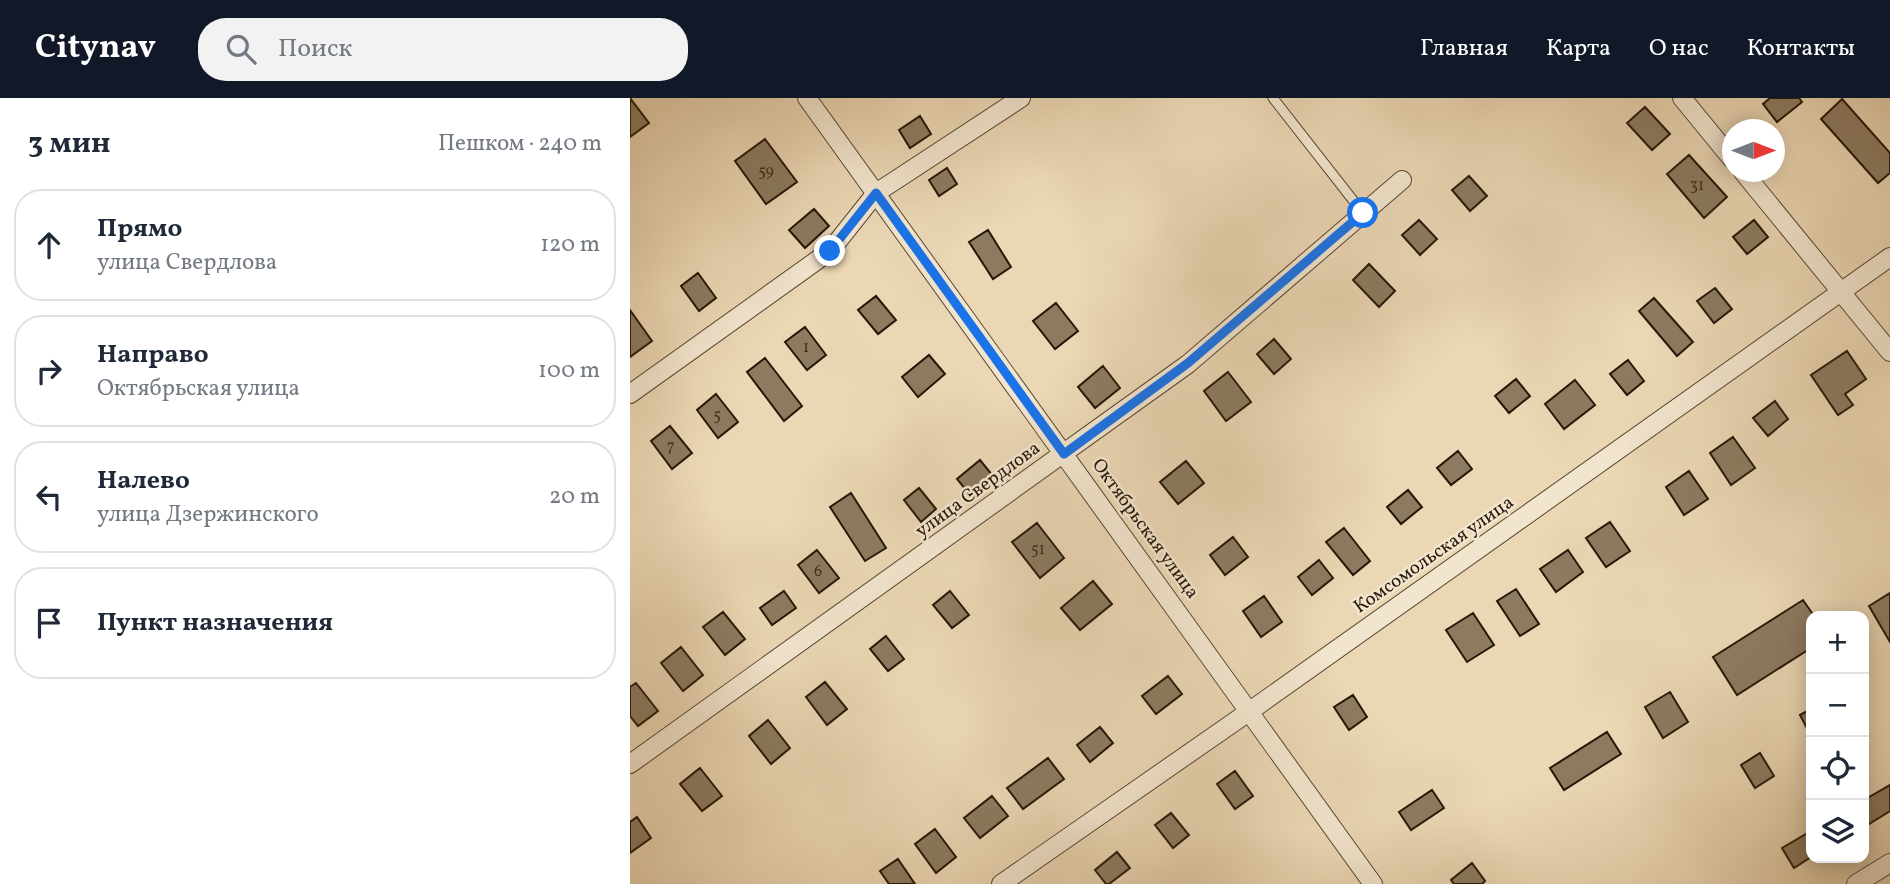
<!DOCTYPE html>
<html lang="ru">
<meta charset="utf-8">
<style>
body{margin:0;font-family:Vollkorn,serif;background:#f2f2f3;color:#1f2937}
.controls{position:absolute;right:21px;bottom:21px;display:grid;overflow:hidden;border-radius:14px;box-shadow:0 4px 18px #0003}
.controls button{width:63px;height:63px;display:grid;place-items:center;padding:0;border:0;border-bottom:2px solid #e0e1e3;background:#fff;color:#1f2937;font:35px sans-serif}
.compass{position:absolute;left:1092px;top:21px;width:63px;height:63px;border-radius:50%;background:#fff;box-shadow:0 4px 18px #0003;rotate:90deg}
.stop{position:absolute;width:21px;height:21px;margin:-16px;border:5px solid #1a73e8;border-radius:50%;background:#fff}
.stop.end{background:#1a73e8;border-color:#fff;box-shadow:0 2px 7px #0008}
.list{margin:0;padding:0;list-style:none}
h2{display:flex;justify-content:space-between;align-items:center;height:91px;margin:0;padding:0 28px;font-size:30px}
h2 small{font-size:23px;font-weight:400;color:#747a83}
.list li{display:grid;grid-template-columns:46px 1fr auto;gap:21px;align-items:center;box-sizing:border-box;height:112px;margin:0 14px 14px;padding:0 14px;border:2px solid #e0e1e3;border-radius:28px}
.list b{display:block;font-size:26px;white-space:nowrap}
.list p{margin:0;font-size:23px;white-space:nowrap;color:#747a83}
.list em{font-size:23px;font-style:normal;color:#747a83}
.icon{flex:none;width:38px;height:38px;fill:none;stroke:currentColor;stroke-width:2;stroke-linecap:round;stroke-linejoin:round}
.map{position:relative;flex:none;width:1260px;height:786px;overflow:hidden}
header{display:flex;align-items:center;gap:42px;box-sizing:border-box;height:98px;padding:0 35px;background:#111827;color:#fff}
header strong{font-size:33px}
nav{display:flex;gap:38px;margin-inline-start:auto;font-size:24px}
.search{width:490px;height:63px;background:#f2f2f3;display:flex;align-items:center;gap:18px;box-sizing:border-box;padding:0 24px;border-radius:28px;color:#747a83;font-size:26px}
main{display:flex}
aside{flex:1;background:#fff}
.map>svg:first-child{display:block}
</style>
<header>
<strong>Citynav</strong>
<div class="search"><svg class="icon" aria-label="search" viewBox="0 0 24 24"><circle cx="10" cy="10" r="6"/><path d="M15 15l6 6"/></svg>Поиск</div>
<nav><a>Главная</a><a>Карта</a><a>О нас</a><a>Контакты</a></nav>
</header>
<main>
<aside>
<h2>3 мин<small>Пешком · 240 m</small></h2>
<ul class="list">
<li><svg class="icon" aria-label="ahead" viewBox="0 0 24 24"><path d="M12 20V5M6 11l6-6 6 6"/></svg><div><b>Прямо</b><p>улица Свердлова</p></div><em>120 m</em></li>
<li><svg class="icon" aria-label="right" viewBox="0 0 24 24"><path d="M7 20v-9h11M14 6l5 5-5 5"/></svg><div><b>Направо</b><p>Октябрьская улица</p></div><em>100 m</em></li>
<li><svg class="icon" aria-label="left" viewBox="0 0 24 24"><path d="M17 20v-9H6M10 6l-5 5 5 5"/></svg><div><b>Налево</b><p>улица Дзержинского</p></div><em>20 m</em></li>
<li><svg class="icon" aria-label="arrive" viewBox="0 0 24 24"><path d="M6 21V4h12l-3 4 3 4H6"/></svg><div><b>Пункт назначения</b></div></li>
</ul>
</aside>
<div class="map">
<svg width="1260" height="786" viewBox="0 0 1260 786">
<rect width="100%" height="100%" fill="#ebd7b4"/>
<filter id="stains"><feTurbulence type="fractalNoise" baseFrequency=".00286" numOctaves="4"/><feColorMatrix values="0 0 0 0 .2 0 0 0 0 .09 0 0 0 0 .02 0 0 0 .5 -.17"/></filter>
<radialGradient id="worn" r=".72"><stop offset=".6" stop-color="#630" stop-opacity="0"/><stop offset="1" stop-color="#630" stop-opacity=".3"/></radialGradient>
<path fill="#8c7b61" stroke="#261808" stroke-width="2" d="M0 0 19 25 0 39Z
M1140 0H1169L1172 4 1147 24 1133 6Z
M1212 1 1260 55V75L1248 85 1191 21Z
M1015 9 1040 36 1022 52 997 25Z
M290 18 301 36 280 50 269 32Z
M135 41 167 84 136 106 105 63Z
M1059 57 1097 99 1074 120 1037 76Z
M317 70 327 86 309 98 299 82Z
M839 78 857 98 840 113 822 92Z
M184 111 199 128 175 150 159 132Z
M789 122 807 141 790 157 772 137Z
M1124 122 1138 139 1117 156 1103 139Z
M358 132 381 169 363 181 339 144Z
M739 166 765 193 749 209 723 182Z
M68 175 86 200 69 213 51 188Z
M1085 190 1102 211 1084 225 1067 203Z
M246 198 266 222 248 236 228 212Z
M1024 200 1063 244 1047 258 1009 213Z
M426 205 448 233 425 251 403 223Z
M0 212 22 243 0 259Z
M175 229 196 257 177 272 155 244Z
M644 241 661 261 644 276 627 256Z
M1217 253 1236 281 1215 296 1223 307 1208 317 1181 277Z
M299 257 315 276 288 299 272 279Z
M135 260 172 308 154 323 117 274Z
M998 262 1014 283 997 297 980 276Z
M473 268 490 290 465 310 448 289Z
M598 274 621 304 596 323 574 293Z
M886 281 900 298 879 315 865 298Z
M945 282 965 307 934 331 915 306Z
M86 296 108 324 88 340 67 312Z
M1145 303 1158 321 1138 338 1123 320Z
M40 328 62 355 42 371 21 343Z
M1103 339 1125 370 1101 387 1080 355Z
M828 353 842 371 821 387 807 370Z
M350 362 363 378 340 397 327 381Z
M556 363 574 385 548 406 530 384Z
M1059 373 1078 401 1054 417 1036 389Z
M289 390 306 411 291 424 274 402Z
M778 392 792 409 771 426 757 409Z
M221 395 256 450 235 463 200 409Z
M980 424 1000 453 976 469 956 440Z
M407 425 434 460 410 480 382 444Z
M714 430 740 463 723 477 696 444Z
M603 439 618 459 595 477 580 457Z
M187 452 209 480 189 495 168 467Z
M938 452 953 474 926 494 910 471Z
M689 462 703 480 682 497 668 479Z
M463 483 482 506 450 532 431 510Z
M886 491 909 526 890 538 867 503Z
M154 493 166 510 142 527 130 510Z
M320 493 339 517 322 530 303 507Z
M1260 495V544L1239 508Z
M634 498 652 524 631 539 613 513Z
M1173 502 1184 518H1181V550L1107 597 1083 559Z
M93 514 115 541 95 557 73 529Z
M843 515 864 547 837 564 816 532Z
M256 538 274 561 258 573 240 551Z
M51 549 73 577 53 593 31 565Z
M538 578 552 596 526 616 512 598Z
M195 584 217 611 197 627 176 599Z
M6 585 28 613 8 628 0 618V589Z
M1040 594 1058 624 1033 640 1015 609Z
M723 597 737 619 719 632 704 609Z
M1181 611V638L1170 617Z
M138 622 160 650 141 666 119 638Z
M470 629 483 645 460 664 447 647Z
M977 634 991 656 934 692 920 670Z
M1130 655 1144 678 1125 690 1111 667Z
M418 660 434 681 393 711 377 690Z
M70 670 92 698 72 713 50 686Z
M605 673 623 698 605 711 587 686Z
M1260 687V713L1239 726 1234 717V702Z
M802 692 814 710 781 732 769 714Z
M362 698 378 718 350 740 334 720Z
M541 715 559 737 543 750 525 727Z
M7 719 21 740 0 755V724Z
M305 731 326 759 306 775 285 746Z
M1181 733V759L1164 770 1152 750Z
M487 754 500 770 479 786H476L465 772Z
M268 761 285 786H259L250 773Z
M842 765 855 783 852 786H824L821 782Z"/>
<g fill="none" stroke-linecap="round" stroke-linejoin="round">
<defs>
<path id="lane" d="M643 0 733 115"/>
<path id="street" d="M177 0 743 786
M1052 0 1102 61
M1113 74 1260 254
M0 296 200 153 246 95 391 0
M0 666 558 266 772 82
M371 786 620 613 1260 159
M1226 786 1260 765"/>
</defs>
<use href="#lane" stroke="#574833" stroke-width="11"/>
<use href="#street" stroke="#574833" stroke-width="20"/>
<use href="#lane" stroke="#f2e5ce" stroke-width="9"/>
<use href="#street" stroke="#f2e5ce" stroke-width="18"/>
</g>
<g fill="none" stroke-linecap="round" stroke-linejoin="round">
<path stroke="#1a73e8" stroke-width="9" d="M200 153 246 95 434 356 558 265 733 115"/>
</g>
<g text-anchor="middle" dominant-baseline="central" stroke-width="5" stroke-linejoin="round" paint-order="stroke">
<g font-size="16" fill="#40311e">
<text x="136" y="74">59</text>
<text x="1067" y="88">31</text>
<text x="176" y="250">1</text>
<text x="87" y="318">5</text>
<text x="41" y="349">7</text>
<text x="408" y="452">51</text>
<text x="188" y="474">6</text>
</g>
<g font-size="19" fill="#261808" stroke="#f2e5ce">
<text transform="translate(348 392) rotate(-36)">улица Свердлова</text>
<text transform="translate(515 431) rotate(54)">Октябрьская улица</text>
<text transform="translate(804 457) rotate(-35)">Комсомольская улица</text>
</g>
</g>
<rect width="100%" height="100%" filter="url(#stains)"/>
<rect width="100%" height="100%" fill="url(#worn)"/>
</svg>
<div class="controls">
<button>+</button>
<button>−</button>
<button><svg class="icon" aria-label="locate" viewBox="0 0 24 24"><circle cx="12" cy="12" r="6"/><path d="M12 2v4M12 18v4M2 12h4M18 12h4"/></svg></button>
<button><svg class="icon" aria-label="layers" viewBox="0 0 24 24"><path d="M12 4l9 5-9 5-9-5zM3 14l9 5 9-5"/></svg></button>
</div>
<svg class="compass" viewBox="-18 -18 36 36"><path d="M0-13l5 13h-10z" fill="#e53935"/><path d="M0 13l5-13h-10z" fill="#747a83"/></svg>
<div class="stop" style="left:733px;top:115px"></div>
<div class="stop end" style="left:200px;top:153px"></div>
</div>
</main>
